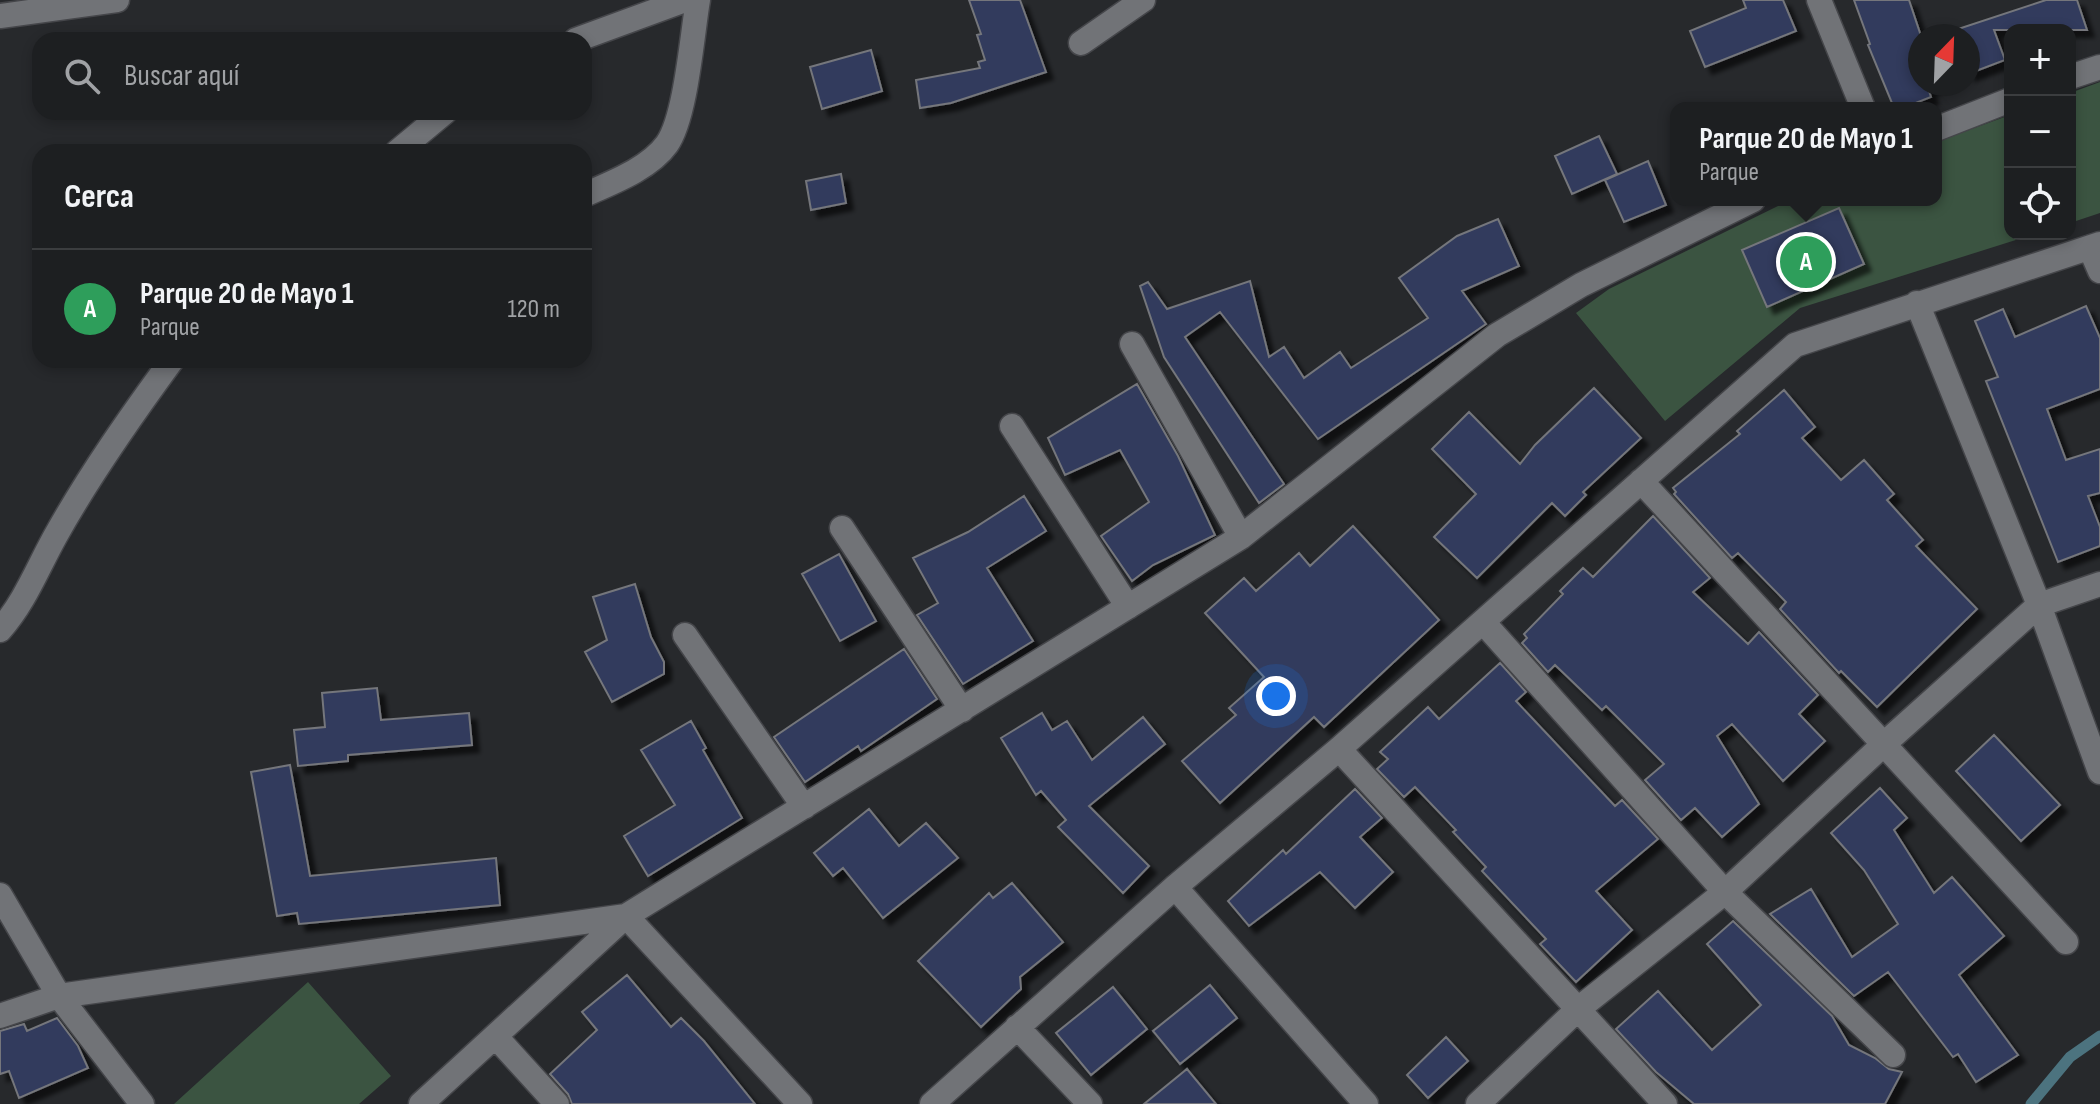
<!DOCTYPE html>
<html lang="es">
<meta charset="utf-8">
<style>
body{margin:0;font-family:"Sofia Sans Condensed",sans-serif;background:#25272a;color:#f1f3f6}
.controls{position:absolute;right:24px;top:24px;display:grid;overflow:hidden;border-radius:16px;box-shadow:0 4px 12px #0003}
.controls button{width:72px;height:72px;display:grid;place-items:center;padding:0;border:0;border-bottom:2px solid #3b3d3f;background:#1d1f21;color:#f1f3f6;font:40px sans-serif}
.compass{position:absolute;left:1908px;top:24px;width:72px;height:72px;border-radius:50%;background:#1d1f21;box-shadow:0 4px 12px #0003;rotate:23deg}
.you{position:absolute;left:1276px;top:696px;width:28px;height:28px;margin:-20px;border:6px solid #fff;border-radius:50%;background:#1a73e8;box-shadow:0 0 0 12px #1a73e833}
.badge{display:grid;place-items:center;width:52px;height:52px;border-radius:50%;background:#db2777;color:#fff;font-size:26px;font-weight:700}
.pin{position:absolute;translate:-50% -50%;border:4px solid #fff;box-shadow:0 2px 8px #0006}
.popup{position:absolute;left:1670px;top:102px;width:272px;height:104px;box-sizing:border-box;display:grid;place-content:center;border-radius:16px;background:#1d1f21;filter:drop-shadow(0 2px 6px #0005);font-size:26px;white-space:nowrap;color:#a0a2a5}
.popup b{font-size:30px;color:#f1f3f6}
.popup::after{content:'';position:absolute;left:50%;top:100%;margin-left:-16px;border:16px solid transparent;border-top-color:#1d1f21}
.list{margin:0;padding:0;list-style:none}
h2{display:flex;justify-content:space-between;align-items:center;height:104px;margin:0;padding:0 32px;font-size:34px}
h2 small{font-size:26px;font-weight:400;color:#a0a2a5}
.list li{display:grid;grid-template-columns:52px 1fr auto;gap:24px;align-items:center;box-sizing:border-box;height:120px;padding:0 32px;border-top:2px solid #3b3d3f}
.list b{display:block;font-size:30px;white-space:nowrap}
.list p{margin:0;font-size:26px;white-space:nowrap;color:#a0a2a5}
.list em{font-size:26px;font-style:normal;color:#a0a2a5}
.icon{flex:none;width:44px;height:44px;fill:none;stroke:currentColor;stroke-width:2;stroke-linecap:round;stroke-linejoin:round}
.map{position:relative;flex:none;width:2100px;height:1104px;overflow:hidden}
.search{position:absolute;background:#1d1f21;box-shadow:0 4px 12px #0003;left:32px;top:32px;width:560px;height:88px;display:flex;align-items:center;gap:20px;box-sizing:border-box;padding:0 28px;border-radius:24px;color:#a0a2a5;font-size:30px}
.panel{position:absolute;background:#1d1f21;box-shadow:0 4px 12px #0003;left:32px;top:144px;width:560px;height:224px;border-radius:24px}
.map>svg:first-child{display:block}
</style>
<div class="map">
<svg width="2100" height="1104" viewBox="0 0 2100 1104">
<defs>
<filter id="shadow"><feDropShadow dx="7" dy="7" stdDeviation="2" flood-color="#0009"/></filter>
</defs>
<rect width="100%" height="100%" fill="#27292c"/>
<path fill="#3b5441" d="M2100 82V213L2070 223V93Z
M2010 115V234H2035L1800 308 1665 421 1576 313 1609 289 1790 200H1936V142Z
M308 982 391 1076 359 1104H174Z"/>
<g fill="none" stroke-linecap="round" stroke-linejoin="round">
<path stroke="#4c737f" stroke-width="11" d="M2031 1104 2070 1057 2100 1036"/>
</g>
<path fill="#313b5d" stroke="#74767b" stroke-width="2" filter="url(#shadow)" d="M969 0H1020L1046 72 951 103 920 108 916 80 980 68 978 62 985 60 977 35 981 34Z
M1743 0H1783L1796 31 1705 67 1690 31 1746 8Z
M1854 0H1909L1921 36 1920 84H1940L1928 88 1931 97 1903 108H1894L1868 45 1870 44Z
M2046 0H2077L2087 30H1994L2005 60 1968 74V36H1937Z
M871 50 882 91 822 109 810 67Z
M1599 136 1617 174 1572 194 1555 156Z
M1648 161 1666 205 1624 222 1605 180Z
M841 174 846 203 811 210 806 181Z
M1839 208 1864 264 1767 307 1742 250Z
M1498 219 1519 266 1462 291 1486 324 1318 439 1220 312 1185 337 1284 484 1259 503 1164 357 1140 286 1148 282 1167 309 1250 281 1269 357 1284 347 1304 378 1340 352 1351 368 1428 318 1399 278 1457 236Z
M2086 306 2100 338V389L2047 409 2066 460 2100 449V493L2088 496 2100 527V546L2058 562 1986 381 1998 377 1975 321 2003 309 2015 337Z
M1137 384 1178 456 1215 535 1153 565 1132 581 1101 536 1149 502 1120 450 1065 475 1048 438Z
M1594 388 1641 438 1583 492 1586 495 1565 516 1552 503 1477 578 1434 537 1476 494 1432 449 1469 412 1520 464 1535 445Z
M1784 390 1815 427 1802 438 1841 480 1864 460 1894 494 1887 500 1923 540 1916 546 1977 609 1877 707 1841 671 1839 673 1780 609 1786 602 1738 553 1732 558 1674 494 1676 492 1673 488 1740 434 1737 431Z
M1024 496 1046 531 987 568 1033 641 963 684 917 615 938 603 913 558 968 532Z
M1653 516 1710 578 1693 592 1748 644 1759 632 1818 695 1799 714 1825 741 1783 781 1732 724 1717 736 1759 804 1722 837 1695 808 1681 820 1645 780 1664 764 1606 706 1602 710 1555 665 1548 672 1522 643 1527 638 1524 634 1563 594 1560 591 1583 568 1593 577Z
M1353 526 1439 620 1324 727 1314 717 1220 803 1182 761 1236 715 1229 708 1264 677 1205 613 1244 578 1256 591 1299 553 1310 566Z
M839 554 876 621 840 641 802 574Z
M635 584 651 637 664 662V674L612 702 585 652 607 640 593 597Z
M904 649 937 699 861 751 858 746 805 782 774 737Z
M1500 663 1526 692 1516 701 1615 806 1622 800 1658 839 1596 891 1632 930 1576 982 1540 944 1546 939 1482 871 1486 867 1453 832 1456 830 1415 787 1404 797 1377 769 1388 759 1380 752 1428 707 1439 719Z
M377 688 381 720 469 713 472 745 348 755V761L298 766 294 730 325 727 322 693Z
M1042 713 1052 730 1067 721 1092 760 1143 717 1165 744 1089 806 1149 866 1123 893 1058 827 1066 820 1041 791 1036 795 1001 738Z
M691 721 706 748 703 750 742 818 648 876 624 836 675 805 641 750Z
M1994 735 2060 805 2021 841 1956 771Z
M290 765 310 876 496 858 500 905 299 924 297 913 277 916 251 772Z
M1880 788 1907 818 1894 830 1934 893 1952 877 2004 936 1959 975 2018 1055 1976 1082 1958 1054 1953 1057 1888 972 1854 996 1770 914 1811 889 1852 957 1898 924 1864 870 1831 833Z
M1355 789 1382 818 1360 837 1393 872 1355 908 1320 872 1249 926 1228 901 1283 850 1286 854Z
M869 809 899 846 926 823 958 858 883 918 843 868 833 876 814 853Z
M1012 883 1063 942 1020 977 1021 989 981 1027 918 961 989 893 993 898Z
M1733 921 1832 1016 1849 1045 1875 1058 1889 1069 1902 1072 1885 1104H1694L1656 1072 1616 1029 1658 991 1712 1050 1761 1005 1707 944Z
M627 975 671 1027 681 1018 704 1041 755 1104H572L568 1094 550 1074 597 1030 582 1012Z
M1210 985 1237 1018 1180 1064 1153 1031Z
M1113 987 1147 1029 1091 1075 1056 1033Z
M57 1018 78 1046 88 1068 19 1098 9 1071 0 1074V1031L24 1024 27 1031Z
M1446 1037 1468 1061 1428 1098 1407 1075Z
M1187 1069 1216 1104H1144Z"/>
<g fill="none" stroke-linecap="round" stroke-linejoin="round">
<defs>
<path id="minor" d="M1819 0 1863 108
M0 16 117 0
M576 40 685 0
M1081 43 1143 0
M2070 77 2100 67
M1936 129 2010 100
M397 152 445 112
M584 195C611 183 649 169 667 144 686 117 692 35 698 0
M2090 248 2100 271
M1917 303 2039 605 2100 772
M1132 344 1241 537
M1012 426 1128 607
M1641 481 2066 942
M842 528 962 710
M1483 622 1725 892 1893 1055
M0 630C25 602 38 567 56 535 90 474 131 416 172 360
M685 635 804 807
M1339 749 1665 1104
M1175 887 1366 1104
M0 895 59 996 142 1104
M0 1016 59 996 626 916 800 1104
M1017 1027 1090 1104
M496 1037 557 1104
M421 1104 626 916 1241 537 1497 335 1581 285 1753 200
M932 1104 1175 887 1339 749 1795 345 2100 244
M1478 1104 1577 1010 1725 892 1884 744 2039 605 2100 584"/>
</defs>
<use href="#minor" stroke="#45464a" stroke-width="27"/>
<use href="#minor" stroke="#717377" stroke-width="24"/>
</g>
</svg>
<div class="controls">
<button>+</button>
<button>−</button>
<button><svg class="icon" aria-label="locate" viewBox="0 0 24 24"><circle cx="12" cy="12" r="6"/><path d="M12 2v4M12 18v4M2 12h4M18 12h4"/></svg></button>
</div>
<svg class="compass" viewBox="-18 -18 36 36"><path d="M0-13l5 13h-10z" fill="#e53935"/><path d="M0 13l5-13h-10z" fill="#a0a2a5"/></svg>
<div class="you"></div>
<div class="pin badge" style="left:1806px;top:262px;background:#2e9e5b">A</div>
<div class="popup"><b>Parque 20 de Mayo 1</b>Parque</div>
<div class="search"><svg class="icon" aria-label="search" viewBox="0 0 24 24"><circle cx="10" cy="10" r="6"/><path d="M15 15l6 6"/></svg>Buscar aquí</div>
<section class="panel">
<h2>Cerca<small></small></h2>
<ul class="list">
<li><span class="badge" style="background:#2e9e5b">A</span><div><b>Parque 20 de Mayo 1</b><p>Parque</p></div><em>120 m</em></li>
</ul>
</section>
</div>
